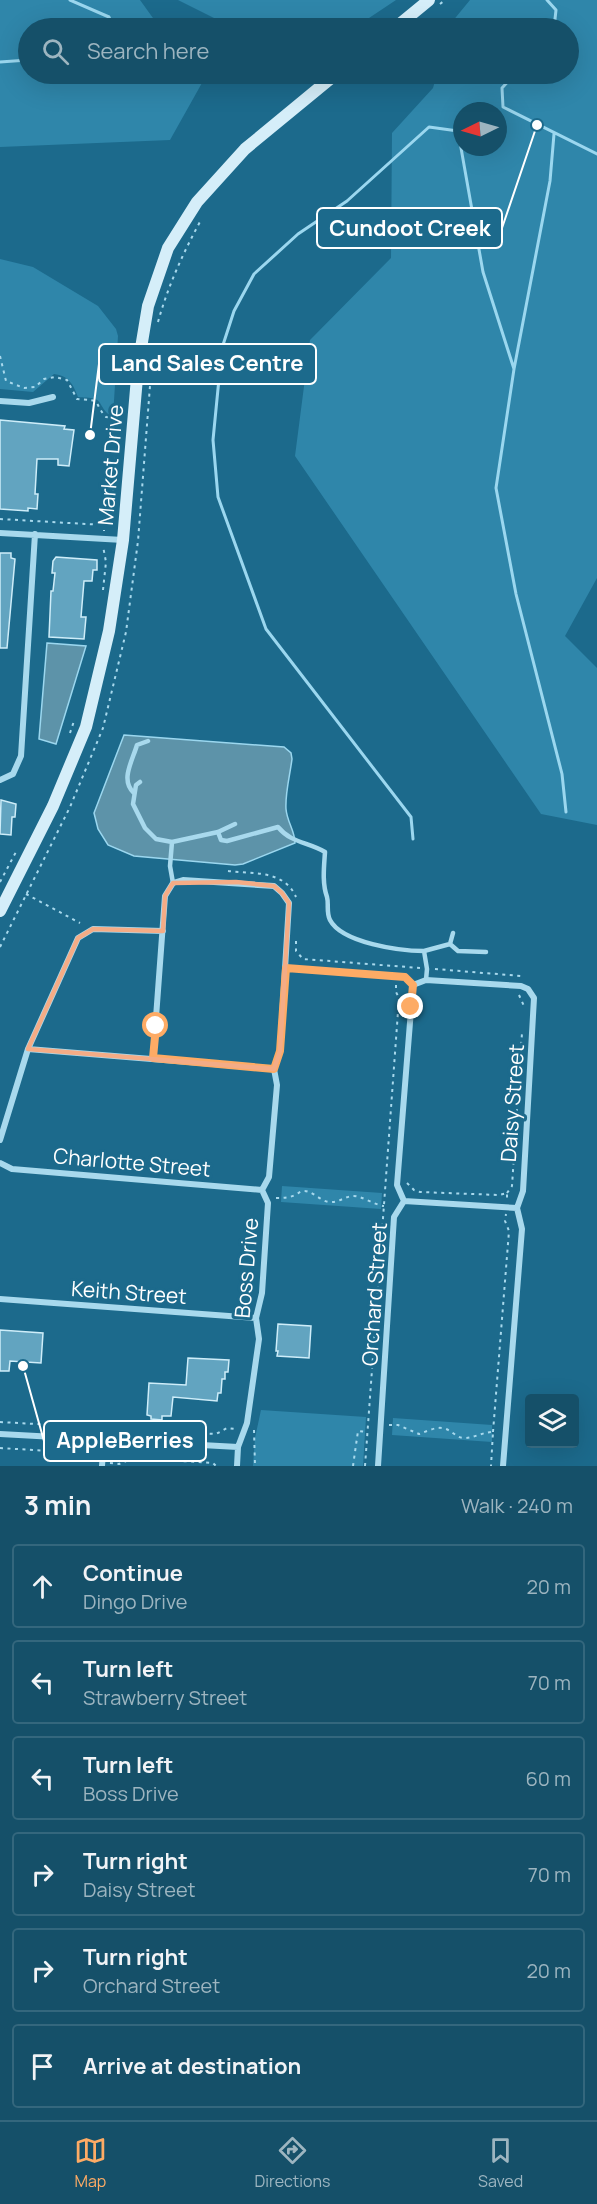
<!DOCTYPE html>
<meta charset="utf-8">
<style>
body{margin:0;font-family:Manrope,sans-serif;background:#225a71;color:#f1f3f6}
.controls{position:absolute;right:18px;bottom:18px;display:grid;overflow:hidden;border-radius:6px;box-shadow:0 6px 24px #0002}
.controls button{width:54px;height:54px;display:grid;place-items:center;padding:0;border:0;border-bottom:2px solid #34677d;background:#155069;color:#f1f3f6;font:30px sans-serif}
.compass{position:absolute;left:453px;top:102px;width:54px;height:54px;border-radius:50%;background:#155069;box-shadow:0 6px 24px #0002;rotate:265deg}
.stop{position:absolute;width:18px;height:18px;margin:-14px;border:4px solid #fdab65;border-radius:50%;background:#fff}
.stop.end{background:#fdab65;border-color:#fff;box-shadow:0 2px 6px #0008}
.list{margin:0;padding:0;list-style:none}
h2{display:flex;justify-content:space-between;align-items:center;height:78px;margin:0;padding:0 24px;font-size:26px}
h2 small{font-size:20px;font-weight:400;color:#9db5c0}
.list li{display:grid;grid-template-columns:39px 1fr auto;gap:18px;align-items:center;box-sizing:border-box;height:84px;margin:0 12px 12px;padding:0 12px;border:2px solid #34677d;border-radius:6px}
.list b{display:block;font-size:22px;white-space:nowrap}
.list p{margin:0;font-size:20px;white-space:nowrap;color:#9db5c0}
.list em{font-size:20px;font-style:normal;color:#9db5c0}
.icon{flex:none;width:33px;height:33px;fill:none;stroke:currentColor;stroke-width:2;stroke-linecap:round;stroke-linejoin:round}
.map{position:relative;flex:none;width:597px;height:1466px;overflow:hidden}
.search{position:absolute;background:#155069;box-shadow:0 6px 24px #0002;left:18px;right:18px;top:18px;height:66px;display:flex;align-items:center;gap:15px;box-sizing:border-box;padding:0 21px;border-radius:33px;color:#9db5c0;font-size:22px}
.sheet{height:654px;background:#155069}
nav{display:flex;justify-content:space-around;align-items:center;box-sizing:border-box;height:84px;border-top:2px solid #34677d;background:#155069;font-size:16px;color:#9db5c0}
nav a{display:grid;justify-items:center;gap:3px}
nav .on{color:#fdab65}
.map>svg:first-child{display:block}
</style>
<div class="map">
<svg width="597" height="1466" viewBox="0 0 597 1466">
<rect width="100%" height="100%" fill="#1c6a8c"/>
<path fill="#2f86aa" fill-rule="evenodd" d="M0 0H140L158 25 185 23 188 28H28V74H207L170 140 0 147Z
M178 0H396L354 28H234Z
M470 0H597V578L565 636 597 668V825L541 814 295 456 310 340 391 258 392 133 433 88 437 74H568V28H447ZM462 111H498V147H462Z
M0 259 33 267 98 306 116 329 118 336 113 417C101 411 102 401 95 399 90 397 83 398 78 397 73 384 69 376 54 374L33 392 0 389Z
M282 1186 382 1193 381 1209 281 1202Z
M261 1410 366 1417 363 1466H253L255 1438Z
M393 1418 492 1425V1442L392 1435Z"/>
<path fill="#5d93a9" stroke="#9bd7ef" stroke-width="1.5" d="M47 643 86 646 56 744 39 739Z
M124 735 284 747 291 753 292 759C290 775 285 793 286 809 287 822 295 831 295 843L243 864 235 865 134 856 108 845 98 829 94 813Z"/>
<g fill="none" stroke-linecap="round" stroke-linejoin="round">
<path stroke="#9bd7ef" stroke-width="3" d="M70 0 109 17 114 28
M547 0 556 10 554 28
M0 62 28 60
M515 74 502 88 503 107 597 154
M554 134 550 181 514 369 496 488 516 594 562 774 566 812
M413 839 411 817 266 629 218 497 213 440 222 348 234 311 254 274 298 234 347 201 429 127 458 131 483 272 514 369"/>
</g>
<path fill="#62a4c0" stroke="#ceedf9" stroke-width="1.5" d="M0 420 65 426 64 429 74 430 69 466 58 465V459H37L35 494H38L37 509 28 508V511L0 509Z
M0 553H11V558L15 559 7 648H0Z
M56 557 97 560V570H93L92 581H84L81 617H86L84 639 49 637 51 591H53L55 573H52L53 561Z
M1 800 16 804 15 817H12L11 835 0 834Z
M278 1324 311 1326 309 1358 277 1356 278 1351H276Z
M0 1330 43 1333 41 1363 10 1361 9 1371H0Z
M188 1358 229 1360 228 1372H225V1379H222L221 1393H218L217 1401 173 1397 171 1416H162V1420L151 1419V1416L147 1415 149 1383 186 1385Z"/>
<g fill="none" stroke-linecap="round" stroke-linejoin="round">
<path stroke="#a8d9ed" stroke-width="2" stroke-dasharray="3 4.5" stroke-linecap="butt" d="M440 4 445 0
M346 79 354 74
M158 322C168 286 183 253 201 220
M0 356 6 381 24 388 35 387 44 379 55 377 67 380 77 399C105 401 91 400 106 417L119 419 111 516 104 525V531
M0 519 104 525
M103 590 106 562 103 546
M70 733 74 721
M228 871C254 874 284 870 296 897
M0 882 17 850
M26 894 80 923
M296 941V951L303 959 420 968
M0 947 70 807 103 728 126 632 138 541 152 360
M435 969 521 976
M519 995 524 1006
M407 1183 414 1190 420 1192 499 1195 507 1193V1200
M507 1193 512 1186 522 1033
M276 1198C283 1198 289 1198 295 1195 299 1193 299 1192 303 1191 312 1190 320 1201 329 1202 338 1203 344 1197 352 1196 361 1195 374 1205 384 1206
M0 1422 216 1434 227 1428 235 1429
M389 1425H398L419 1434C426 1432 434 1427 442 1428 451 1429 456 1438 464 1438 475 1438 482 1432 493 1432L491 1466
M254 1430 255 1466
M493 1432 509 1231 505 1221 506 1214
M0 1448 84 1453 92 1457 94 1460
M110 1463 119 1464 134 1458 213 1463 216 1466
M353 1466 358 1431 367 1432
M365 1466 399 998 396 992V984"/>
<path stroke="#a8d9ed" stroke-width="4.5" d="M140 782 136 785 133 804 145 828 156 839 172 842 170 866 173 883
M134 793C120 780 132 762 137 745L148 741
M218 832 221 840 227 841 278 827C291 843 308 842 325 852 324 867 322 883 327 897 329 904 326 912 330 920 342 943 400 951 424 951L427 969 426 980
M172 842 218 832 235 824
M450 944 458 951 486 952
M424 951 450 944 453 933"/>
<path stroke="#a8d9ed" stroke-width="6" d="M0 401 29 403 53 397
M0 533 123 540
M0 780 13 774 21 756 35 534
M286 968 405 977 413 985 426 980 521 986 528 989 534 998 523 1191 517 1208 522 1229 503 1466
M28 1049 274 1069
M153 1058 165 896 173 883 183 880 274 886 282 893 289 903 280 1051 274 1069 277 1085 269 1177 262 1190 268 1203 262 1293 256 1318 259 1339 247 1423 238 1447 237 1466
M0 1140 28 1049 78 938 93 929 163 931
M0 1163 12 1169 262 1190
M404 1201 517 1208
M0 1299 256 1318
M0 1434 238 1447
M102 1466 104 1440
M378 1466 394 1217 404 1201 397 1185 413 985"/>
<path stroke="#d5eef9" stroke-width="12" d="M395 28 429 0
M0 911 53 806 86 727 109 631 123 540 138 366 148 306 168 248 197 202 245 149 336 74"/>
</g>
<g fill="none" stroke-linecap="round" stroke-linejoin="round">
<path stroke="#fdab65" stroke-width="8" d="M156 1026 153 1058 274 1069 280 1051 286 968 405 977 413 985 411 1007"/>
</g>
<path fill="none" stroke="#f4ac86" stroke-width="4.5" stroke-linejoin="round" d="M236 882 274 886 282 893 289 903 280 1051 274 1069 28 1049 78 938 93 929 163 931 165 896 173 883Z"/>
<g text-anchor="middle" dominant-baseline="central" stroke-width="6" stroke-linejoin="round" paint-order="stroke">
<g font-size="21" fill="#fff" stroke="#1c6a8c">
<text transform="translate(110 465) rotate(-85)">Market Drive</text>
<text transform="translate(512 1103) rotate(-86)">Daisy Street</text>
<text transform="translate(132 1162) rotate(5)">Charlotte Street</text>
<text transform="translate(246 1268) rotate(-85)">Boss Drive</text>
<text transform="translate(129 1292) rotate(4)">Keith Street</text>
<text transform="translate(374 1294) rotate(-86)">Orchard Street</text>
</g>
</g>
<path fill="none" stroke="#fff" stroke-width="2" d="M537 125L502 228M90 435L99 364M23 1366L44 1441"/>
<g fill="#fff" stroke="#1c6a8c" stroke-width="2">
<circle cx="537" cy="125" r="6"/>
<circle cx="90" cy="435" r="6"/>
<circle cx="23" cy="1366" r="6"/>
</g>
<g fill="#1c6a8c" stroke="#fff" stroke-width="2">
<rect x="317" y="208" width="185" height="40" rx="6"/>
<rect x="99" y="344" width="217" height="40" rx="6"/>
<rect x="44" y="1421" width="162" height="40" rx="6"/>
</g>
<g font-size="22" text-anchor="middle" font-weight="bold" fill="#fff">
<text x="410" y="236">Cundoot Creek</text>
<text x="207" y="371">Land Sales Centre</text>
<text x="125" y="1448">AppleBerries</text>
</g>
</svg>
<div class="controls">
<button><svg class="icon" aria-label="layers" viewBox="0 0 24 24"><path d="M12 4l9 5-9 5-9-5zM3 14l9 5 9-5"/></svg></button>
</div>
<svg class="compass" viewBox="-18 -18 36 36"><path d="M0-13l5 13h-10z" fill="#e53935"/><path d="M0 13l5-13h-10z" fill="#9db5c0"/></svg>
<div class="stop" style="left:156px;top:1026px"></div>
<div class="stop end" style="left:411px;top:1007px"></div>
<div class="search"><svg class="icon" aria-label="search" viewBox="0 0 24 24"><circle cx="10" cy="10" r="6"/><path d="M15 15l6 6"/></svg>Search here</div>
</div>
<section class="sheet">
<h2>3 min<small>Walk · 240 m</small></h2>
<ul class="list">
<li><svg class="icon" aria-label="ahead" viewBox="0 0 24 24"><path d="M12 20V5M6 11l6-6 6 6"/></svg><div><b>Continue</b><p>Dingo Drive</p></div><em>20 m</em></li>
<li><svg class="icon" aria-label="left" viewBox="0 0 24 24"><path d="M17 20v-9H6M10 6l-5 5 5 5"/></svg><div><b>Turn left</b><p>Strawberry Street</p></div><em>70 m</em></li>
<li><svg class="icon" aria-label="left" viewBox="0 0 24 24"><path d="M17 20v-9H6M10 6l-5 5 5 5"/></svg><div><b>Turn left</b><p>Boss Drive</p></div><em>60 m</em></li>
<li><svg class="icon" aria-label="right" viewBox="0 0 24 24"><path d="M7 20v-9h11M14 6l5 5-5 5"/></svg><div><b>Turn right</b><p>Daisy Street</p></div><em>70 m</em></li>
<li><svg class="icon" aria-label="right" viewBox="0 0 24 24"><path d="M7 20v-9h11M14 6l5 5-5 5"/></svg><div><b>Turn right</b><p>Orchard Street</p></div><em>20 m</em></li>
<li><svg class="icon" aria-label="arrive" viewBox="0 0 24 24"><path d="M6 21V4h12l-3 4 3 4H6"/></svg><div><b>Arrive at destination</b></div></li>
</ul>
</section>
<nav>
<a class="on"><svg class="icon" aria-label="map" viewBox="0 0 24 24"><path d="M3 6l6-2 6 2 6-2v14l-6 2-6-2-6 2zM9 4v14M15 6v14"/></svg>Map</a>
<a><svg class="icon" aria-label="directions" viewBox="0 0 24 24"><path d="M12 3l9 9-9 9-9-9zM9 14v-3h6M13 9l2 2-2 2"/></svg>Directions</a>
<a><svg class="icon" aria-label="saved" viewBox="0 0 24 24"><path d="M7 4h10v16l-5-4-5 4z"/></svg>Saved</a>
</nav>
